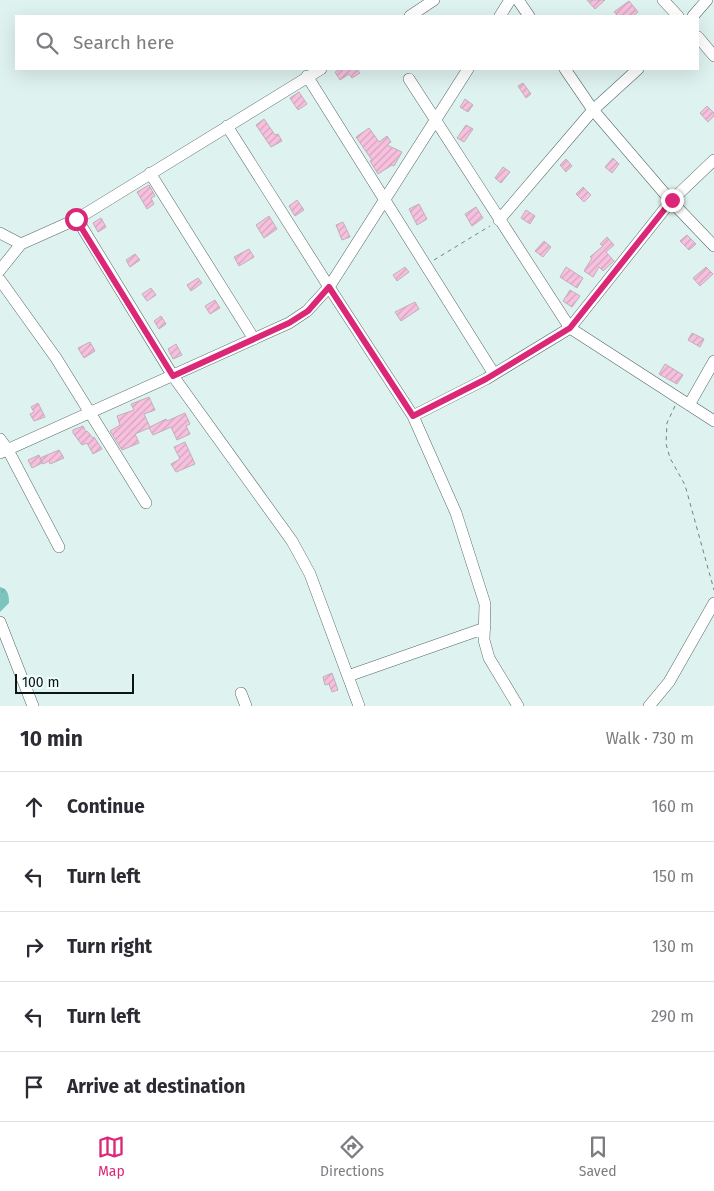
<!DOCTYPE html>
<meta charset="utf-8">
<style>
body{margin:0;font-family:"Fira Sans",sans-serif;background:#f7f7f7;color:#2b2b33}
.scale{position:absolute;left:15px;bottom:12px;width:119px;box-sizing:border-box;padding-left:5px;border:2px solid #0d1414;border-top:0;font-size:14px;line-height:18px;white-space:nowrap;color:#0d1414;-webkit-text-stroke:4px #eefefc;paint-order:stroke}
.stop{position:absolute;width:15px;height:15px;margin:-11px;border:4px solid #db2777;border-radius:50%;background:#fff}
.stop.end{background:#db2777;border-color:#fff;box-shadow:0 1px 5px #0008}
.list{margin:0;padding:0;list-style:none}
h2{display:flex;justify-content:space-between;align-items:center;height:65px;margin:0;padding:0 20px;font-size:21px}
h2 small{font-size:16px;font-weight:400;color:#7c7c81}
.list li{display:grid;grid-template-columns:32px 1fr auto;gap:15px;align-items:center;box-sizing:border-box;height:70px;padding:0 20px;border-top:1px solid #e1e1e2}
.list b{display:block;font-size:19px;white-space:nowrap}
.list em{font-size:16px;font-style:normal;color:#7c7c81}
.icon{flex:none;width:28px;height:28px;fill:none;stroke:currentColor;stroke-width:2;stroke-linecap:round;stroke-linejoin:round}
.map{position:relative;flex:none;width:714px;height:706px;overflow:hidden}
.search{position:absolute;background:#fff;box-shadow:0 5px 20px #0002;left:15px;right:15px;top:15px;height:55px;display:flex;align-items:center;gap:12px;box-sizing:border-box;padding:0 18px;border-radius:0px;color:#7c7c81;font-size:19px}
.sheet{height:415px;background:#fff}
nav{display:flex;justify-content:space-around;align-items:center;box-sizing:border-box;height:70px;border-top:1px solid #e1e1e2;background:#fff;font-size:14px;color:#7c7c81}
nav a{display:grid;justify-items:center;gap:2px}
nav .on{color:#db2777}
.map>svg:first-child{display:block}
</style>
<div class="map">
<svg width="714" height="706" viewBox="0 0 714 706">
<defs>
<pattern id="forest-crowns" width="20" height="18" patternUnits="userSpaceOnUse" patternTransform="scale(1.25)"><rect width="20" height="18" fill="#7dc4bd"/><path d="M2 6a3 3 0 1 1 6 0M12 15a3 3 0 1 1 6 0" fill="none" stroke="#6ba8a2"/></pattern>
<pattern id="building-hatch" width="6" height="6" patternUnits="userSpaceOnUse" patternTransform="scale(1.25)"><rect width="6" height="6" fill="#f7c0de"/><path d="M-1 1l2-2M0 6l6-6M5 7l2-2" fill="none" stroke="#d3a4be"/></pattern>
</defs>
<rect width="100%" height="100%" fill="#def2ef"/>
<path fill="url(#forest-crowns)" d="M0 587C8 589 9 595 9 603L0 612Z"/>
<path fill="url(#building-hatch)" stroke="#c0b0b9" d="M587 0H605L595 9Z
M629 1 638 12 633 16H618L614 12Z
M341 69H357L360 73 352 78 349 74 340 80 335 72Z
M523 83 531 94 526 98 518 86Z
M299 92 307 104 298 110 290 98Z
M465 99 473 105 468 112 460 107Z
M707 106 714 113V116L708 122 700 113Z
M264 119 275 135 278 134 282 141 271 147 256 125Z
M466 125 473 129 464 142 457 138Z
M369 128 379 142 387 136 391 142 387 145 402 152 394 166 392 165 378 174 370 161 372 160 356 137Z
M613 158 619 164 612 173 605 167Z
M566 159 572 166 566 172 560 165Z
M503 167 510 172 501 183 495 178Z
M149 185 155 196 151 198 154 204 147 209 137 192Z
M583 187 591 195 584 202 576 194Z
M297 200 304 210 295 216 289 206Z
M419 204 427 219 417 225 409 209Z
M476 207 483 218 472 226 465 214Z
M526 210 535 216 530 224 521 218Z
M269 216 277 229 264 238 256 225Z
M101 218 106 227 98 232 93 223Z
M343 222 350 237 342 240 336 225Z
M687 235 696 244 689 250 680 241Z
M607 237 614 245 606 252 614 261 603 271 599 267 593 277 584 271 592 258 590 257 603 246 600 244Z
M544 241 551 247 543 257 535 251Z
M249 249 254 257 239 266 234 257Z
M135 254 140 260 130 267 126 260Z
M405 267 409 272 397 281 393 275Z
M566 267 583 278 577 288 560 277Z
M706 267 713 274 700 286 693 278Z
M198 278 202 283 191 291 187 285Z
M151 288 156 295 147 301 142 294Z
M570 290 580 296 572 307 563 301Z
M215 300 220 308 210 314 205 306Z
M415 302 419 309 401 321 395 312Z
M161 316 166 324 159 329 154 321Z
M692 333 704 339 700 347 688 340Z
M90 342 95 351 84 358 78 348Z
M176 344 182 355 173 359 168 349Z
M665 364 683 375 677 384 659 374Z
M149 397 155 410 144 414 150 427 166 419 167 421 185 413 190 424 186 426 190 434 177 440 171 427 153 435 149 428 135 434 139 443 122 450 110 431 120 425 117 416 134 410 131 404Z
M38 403 45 417 34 421 30 414 34 412 31 407Z
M83 426 86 432 87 431 93 438 94 437 102 449 93 454 87 443 82 445 73 433V430Z
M185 442 195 464 176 472 171 464 180 459 174 447Z
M59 450 64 458 50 464 49 461 43 464 40 458Z
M39 455 42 463 32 468 28 460Z
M332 673 338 690 332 692 329 684 325 685 323 677Z"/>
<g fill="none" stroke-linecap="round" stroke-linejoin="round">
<defs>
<path id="minor" d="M518 0 529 16
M663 0 678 16
M410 16 434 0
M500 16 510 0
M693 16 707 0
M698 37 714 56
M565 69 593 110 671 201 714 246
M307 76 494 374
M409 79 570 328 714 421
M227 126 329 287 413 416 456 513 485 604 484 640 489 658 518 706
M150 173 254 339
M77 219 173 376 292 541 310 574 359 706
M499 220 593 110 638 69
M0 233 21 244
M0 270 21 244 77 219 321 69
M0 280 56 358 146 503
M689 405 714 361
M413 416 486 379 570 328 671 201 714 160
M0 439 8 450 59 547
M0 453 289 323 307 311 329 287 468 69
M0 622 33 706
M348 676 485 628
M241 693 246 706
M649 706 669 682 714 603"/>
</defs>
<use href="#minor" stroke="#566866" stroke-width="12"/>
<path stroke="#748180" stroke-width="1" stroke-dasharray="4 4" stroke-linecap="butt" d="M434 260 490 226
M675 406 667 423 666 444 670 458 685 485 714 590"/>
<use href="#minor" stroke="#fff" stroke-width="11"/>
</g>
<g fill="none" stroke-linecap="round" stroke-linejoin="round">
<path stroke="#db2777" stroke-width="6" d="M76 219 173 376 289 323 308 311 329 287 413 416 486 379 570 328 672 200"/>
</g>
</svg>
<div class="scale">100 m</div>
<div class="stop" style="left:76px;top:219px"></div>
<div class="stop end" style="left:672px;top:200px"></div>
<div class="search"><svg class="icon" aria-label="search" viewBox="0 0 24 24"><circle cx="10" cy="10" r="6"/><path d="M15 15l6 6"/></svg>Search here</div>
</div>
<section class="sheet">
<h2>10 min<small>Walk · 730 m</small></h2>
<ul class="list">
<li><svg class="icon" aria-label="ahead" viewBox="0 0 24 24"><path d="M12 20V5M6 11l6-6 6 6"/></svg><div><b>Continue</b></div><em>160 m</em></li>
<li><svg class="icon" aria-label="left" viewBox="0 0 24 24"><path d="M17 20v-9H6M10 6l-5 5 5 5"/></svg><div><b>Turn left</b></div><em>150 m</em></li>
<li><svg class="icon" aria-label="right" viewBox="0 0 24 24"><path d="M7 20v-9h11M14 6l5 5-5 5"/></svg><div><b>Turn right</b></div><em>130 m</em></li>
<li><svg class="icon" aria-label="left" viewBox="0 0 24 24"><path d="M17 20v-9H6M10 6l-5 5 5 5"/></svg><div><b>Turn left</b></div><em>290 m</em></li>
<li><svg class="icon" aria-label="arrive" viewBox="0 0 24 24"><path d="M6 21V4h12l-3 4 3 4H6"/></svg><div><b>Arrive at destination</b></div></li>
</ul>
</section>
<nav>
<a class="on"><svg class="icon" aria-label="map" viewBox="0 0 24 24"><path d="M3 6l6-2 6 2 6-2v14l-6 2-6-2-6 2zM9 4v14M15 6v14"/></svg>Map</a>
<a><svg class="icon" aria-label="directions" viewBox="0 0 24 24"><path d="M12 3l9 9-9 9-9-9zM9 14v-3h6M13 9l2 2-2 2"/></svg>Directions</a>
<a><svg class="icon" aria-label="saved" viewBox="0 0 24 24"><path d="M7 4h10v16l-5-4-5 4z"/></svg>Saved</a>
</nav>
